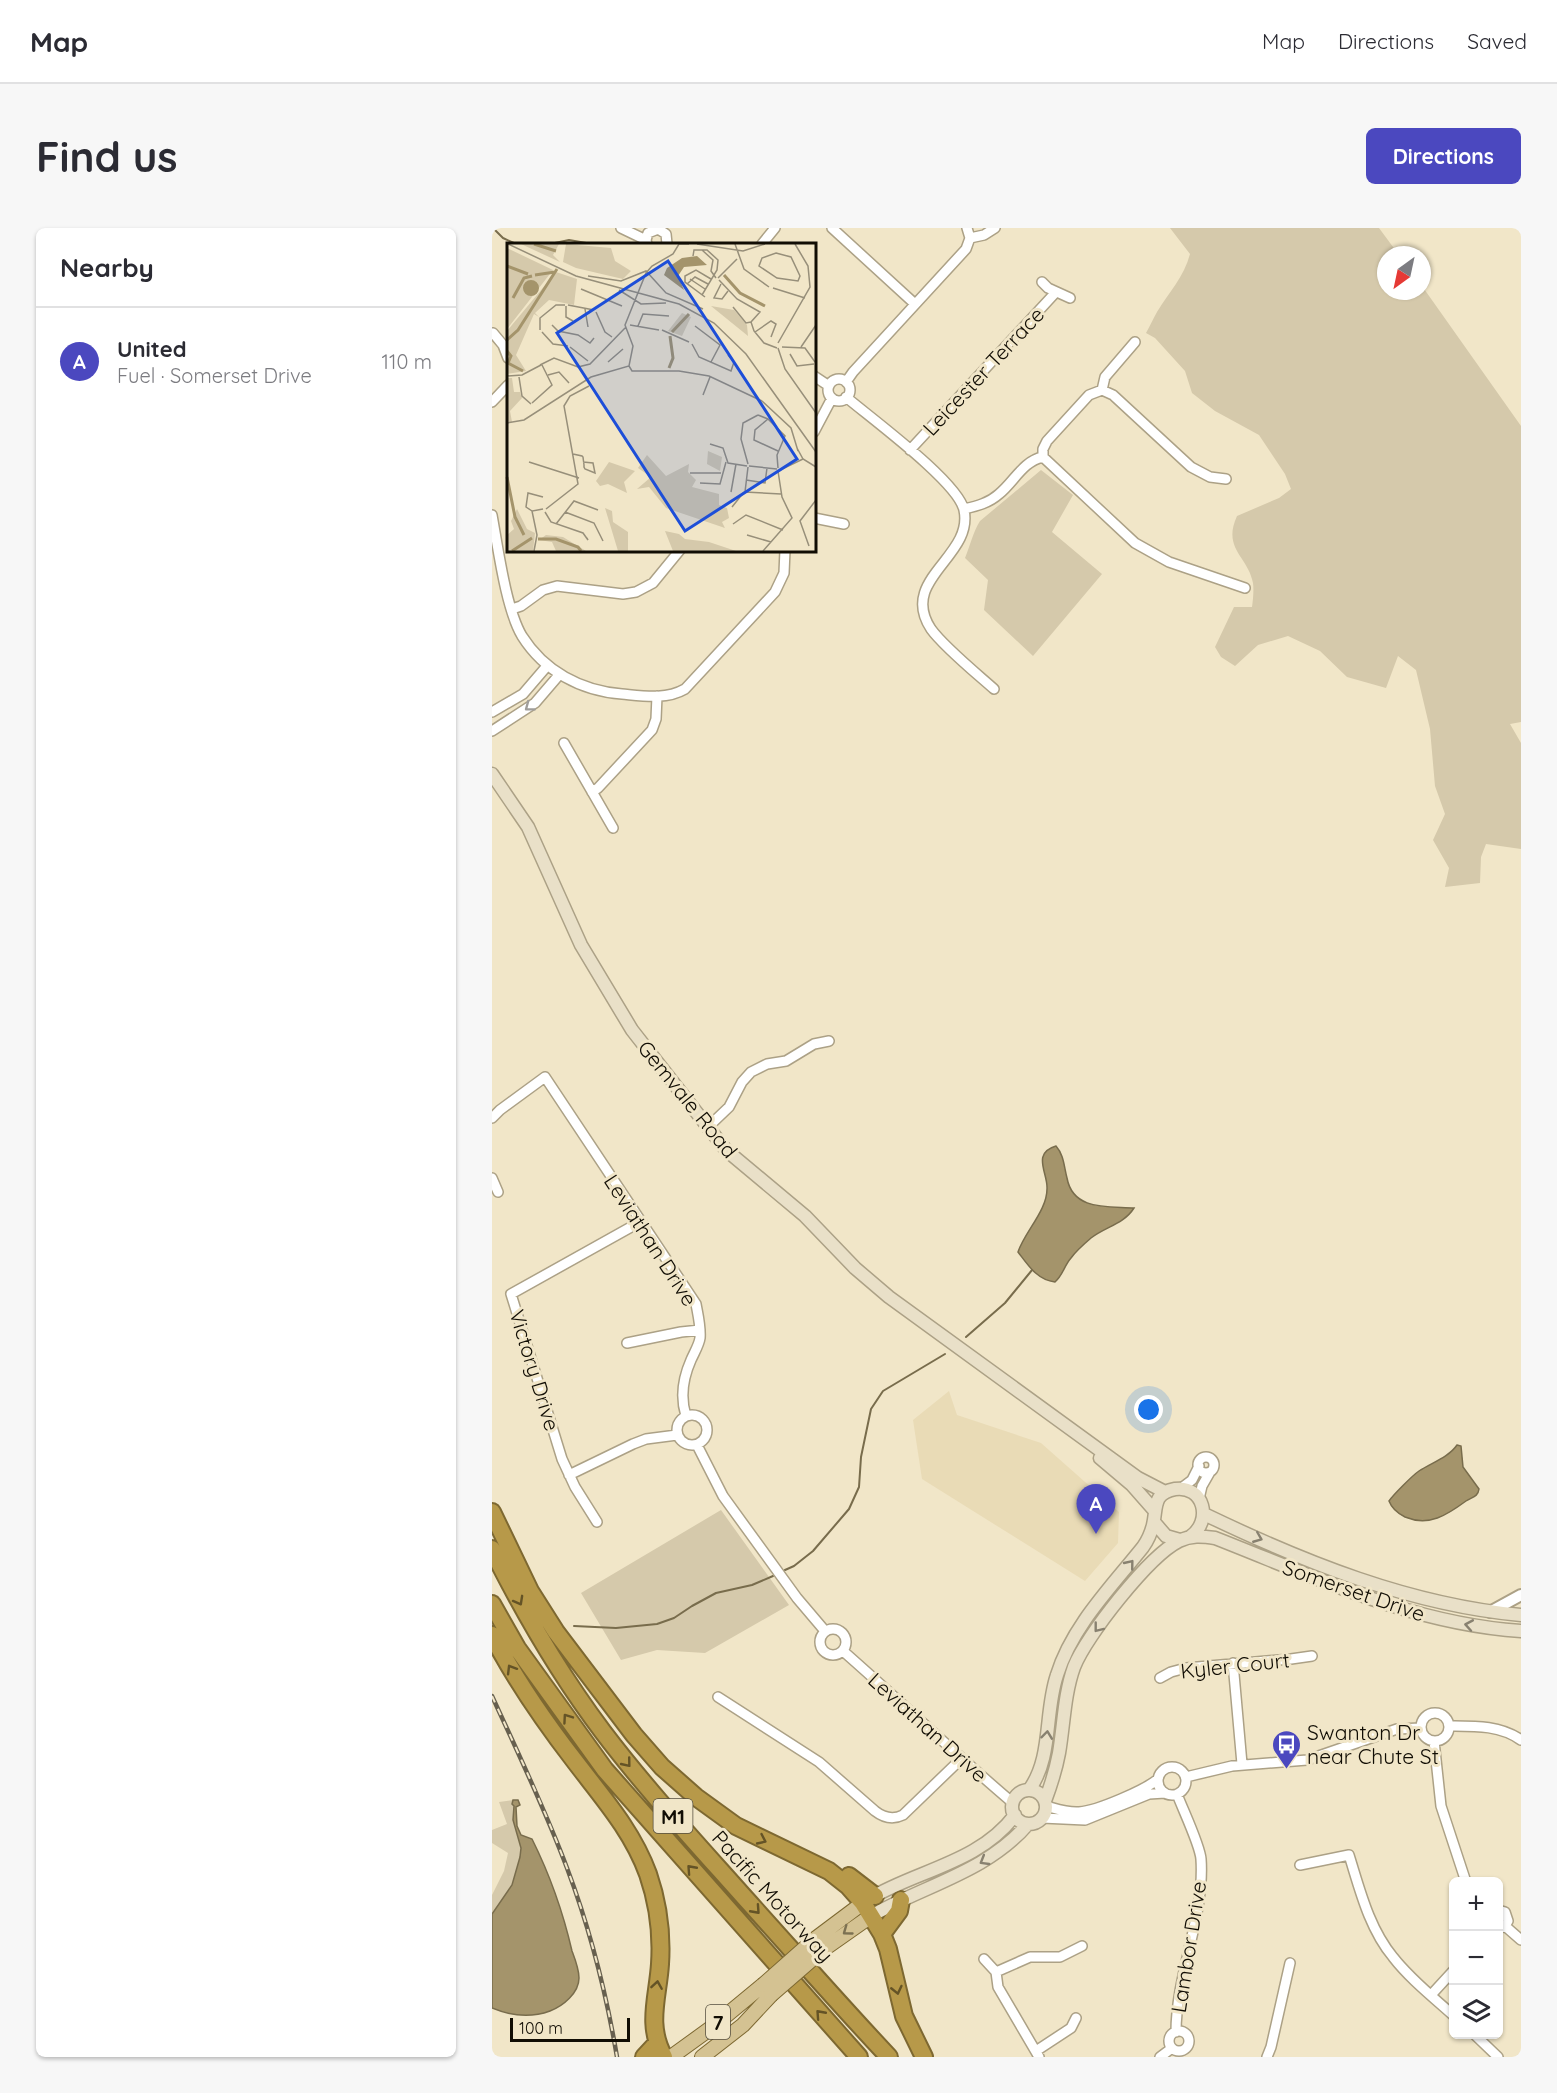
<!DOCTYPE html>
<meta charset="utf-8">
<style>
body{margin:0;font-family:Quicksand,sans-serif;background:#f7f7f7;color:#2b2b33}
.controls{position:absolute;right:18px;bottom:18px;display:grid;overflow:hidden;border-radius:9px;box-shadow:0 2px 4px #0004}
.controls button{width:54px;height:54px;display:grid;place-items:center;padding:0;border:0;border-bottom:2px solid #e1e1e2;background:#fff;color:#2b2b33;font:30px sans-serif}
.compass{position:absolute;left:885px;top:18px;width:54px;height:54px;border-radius:50%;background:#fff;box-shadow:0 2px 4px #0004;rotate:213deg}
.scale{position:absolute;left:18px;bottom:15px;width:120px;box-sizing:border-box;padding-left:6px;border:3px solid #110d04;border-top:0;font-size:16px;line-height:21px;white-space:nowrap;color:#110d04;-webkit-text-stroke:4px #f1e6c8;paint-order:stroke}
.you{position:absolute;left:657px;top:1182px;width:21px;height:21px;margin:-15px;border:4px solid #fff;border-radius:50%;background:#1a73e8;box-shadow:0 0 0 9px #1a73e833}
.badge{display:grid;place-items:center;width:39px;height:39px;border-radius:50%;background:#4b48bf;color:#fff;font-size:20px;font-weight:700}
.pin{position:absolute;translate:-50% -50px;filter:drop-shadow(0 2px 3px #0008)}
.pin::after{content:'';position:absolute;top:32px;width:21px;height:18px;background:inherit;clip-path:polygon(0 0,100% 0,50% 100%)}
.list{margin:0;padding:0;list-style:none}
h2{display:flex;justify-content:space-between;align-items:center;height:78px;margin:0;padding:0 24px;font-size:26px}
h2 small{font-size:20px;font-weight:400;color:#7c7c81}
.list li{display:grid;grid-template-columns:39px 1fr auto;gap:18px;align-items:center;box-sizing:border-box;height:108px;padding:0 24px;border-top:2px solid #e1e1e2}
.list b{display:block;font-size:22px;white-space:nowrap}
.list p{margin:0;font-size:20px;white-space:nowrap;color:#7c7c81}
.list em{font-size:20px;font-style:normal;color:#7c7c81}
.icon{flex:none;width:33px;height:33px;fill:none;stroke:currentColor;stroke-width:2;stroke-linecap:round;stroke-linejoin:round}
.map{position:relative;flex:none;width:1029px;height:1829px;overflow:hidden;border-radius:9px}
header{display:flex;align-items:center;gap:36px;box-sizing:border-box;height:84px;padding:0 30px;background:#fff;border-bottom:2px solid #e1e1e2}
header strong{font-size:28px}
nav{display:flex;gap:33px;margin-inline-start:auto;font-size:21px}
.intro{display:flex;align-items:center;justify-content:space-between;box-sizing:border-box;height:144px;padding:0 36px}
h1{margin:0;font-size:42px}
.button{padding:15px 27px;border-radius:9px;background:#4b48bf;color:#fff;font-size:21px;font-weight:700}
main{display:flex;gap:36px;padding:0 36px}
aside{flex:1;background:#fff;border-radius:9px;box-shadow:0 2px 4px #0004}
.map>svg:first-child{display:block}
</style>
<header>
<strong>Map</strong>
<nav><a>Map</a><a>Directions</a><a>Saved</a></nav>
</header>
<div class="intro"><h1>Find us</h1><a class="button">Directions</a></div>
<main>
<aside>
<h2>Nearby<small></small></h2>
<ul class="list">
<li><span class="badge">A</span><div><b>United</b><p>Fuel · Somerset Drive</p></div><em>110 m</em></li>
</ul>
</aside>
<div class="map">
<svg width="1029" height="1829" viewBox="0 0 1029 1829">
<rect width="100%" height="100%" fill="#f1e6c8"/>
<path fill="#e9dbb6" d="M457 1163 465 1187 549 1215 627 1284 626 1315 593 1353 430 1251 421 1192Z"/>
<path fill="#d5c9ab" d="M678 0H887L907 27H894V63H930V58L1029 198V494L1018 496 1029 515V621L994 616 989 629 988 655 953 659 957 640 941 612 953 586 943 558 938 501 924 442 906 428 894 460 855 449 828 423 796 408 766 417 743 438 729 429 723 419 742 379H760C761 372 762 362 761 355 756 328 730 321 745 288L787 270 799 261 793 246 767 207 723 183 700 165 693 143 663 110 654 105C658 98 661 91 665 84 677 64 692 49 698 26Z
M549 242 581 267 560 304 610 346 541 428 492 382 496 352 473 330C478 318 481 304 488 293Z
M229 1282 297 1377 213 1425 165 1422 129 1432 89 1365Z
M21 1572 20 1576 22 1578 25 1607 29 1620 28 1629 20 1657 0 1686V1667L12 1643 16 1625 0 1615V1602L15 1596 7 1574Z"/>
<path fill="#a4946b" stroke="#786c4c" stroke-width="1.5" d="M564 918C572 927 572 939 575 950 581 983 616 978 642 980 632 996 613 999 599 1010 592 1016 584 1023 579 1030 572 1038 571 1047 563 1054 545 1052 536 1037 526 1024 533 1003 556 982 555 959 555 944 540 925 564 918Z
M965 1217 969 1218 971 1239 987 1261C986 1269 980 1269 974 1273 955 1287 937 1299 913 1289 905 1285 900 1281 897 1273 901 1267 921 1247 927 1243 939 1235 957 1229 965 1217Z
M21 1572H26L28 1577 24 1579 25 1598 29 1607 40 1611C58 1647 71 1684 80 1723 83 1731 87 1741 87 1750 87 1765 71 1778 58 1783 39 1790 19 1788 0 1780V1686L20 1657 28 1629 29 1620 21 1592 22 1578 20 1576Z"/>
<g fill="none" stroke-linecap="round" stroke-linejoin="round">
<path stroke="#786c4c" stroke-width="2" d="M1 0 11 10 24 16
M58 16 77 12 100 16
M474 1109 513 1075 540 1042
M293 1342 302 1338 321 1323 357 1281 367 1259 369 1229 379 1181 391 1163 453 1126
M82 1398 124 1400 165 1396 182 1390 200 1378 224 1365 260 1357 281 1348"/>
<defs>
<path id="minor" d="M129 0 154 12
M340 0 423 76
M478 10 492 7 503 0
M155 16 154 12 156 5 166 1 174 6 175 16
M270 16 283 0
M550 54 556 60 578 70
M1 105 11 117 16 130
M322 148 337 158
M336 162a11 11 0 1 1 22 0a11 11 0 1 1-22 0Z
M354 154 361 144 474 21 478 10 475 0
M610 162 613 149 643 114
M354 169C380 191 466 254 472 282 482 329 406 351 439 401 452 419 484 445 502 461
M0 174 16 157
M322 204 340 170
M418 222 564 64
M551 229V221L555 213 597 167 610 162 621 167 699 239 718 249 734 251
M551 229 643 315 677 334 753 360
M472 281C485 278 497 275 507 266 522 254 531 233 551 229
M0 287C6 320 14 381 30 408 52 443 89 463 130 466 151 468 174 472 193 461L283 364 292 345 293 322
M322 290 352 296
M20 381 29 378 51 362 65 358 131 366 144 364 161 355 188 322
M0 484 31 466 55 438
M0 503 43 475 67 447
M72 515 121 600
M100 564 106 560 160 502 164 491 165 468
M0 890 8 882 53 849 204 1076C206 1087 209 1099 208 1110 207 1117 202 1125 199 1132 191 1150 188 1169 194 1188
M215 900 237 879 250 854 259 844 275 836 294 833 322 816 337 813
M0 950 6 964
M135 1115 189 1104 208 1102
M185 1202a15 15 0 1 1 30 0a15 15 0 1 1-30 0Z
M205 1217 231 1268 305 1370 333 1403
M706 1237a8 8 0 1 1 16 0a8 8 0 1 1-16 0Z
M77 1247 141 1216 154 1211 185 1207
M688 1261 700 1252 707 1238
M707 1271 710 1258 718 1244
M105 1294 83 1259 70 1231 19 1066 148 994
M328 1414a13 13 0 1 1 26 0a13 13 0 1 1-26 0Z
M351 1423C408 1473 463 1526 521 1575
M741 1435 750 1536
M668 1450 679 1444 694 1440 799 1431 820 1428
M226 1469 327 1534 383 1583C392 1590 401 1592 411 1587L469 1531
M929 1499a14 14 0 1 1 28 0a14 14 0 1 1-28 0Z
M957 1498C982 1498 1008 1497 1029 1512
M942 1513 949 1578 974 1654
M666 1553a14 14 0 1 1 28 0a14 14 0 1 1-28 0Z
M694 1549 740 1538 815 1532 905 1501 929 1500
M554 1578C565 1581 576 1585 587 1584 605 1583 653 1562 666 1551
M550 1590 593 1592 657 1566 673 1565
M808 1637 857 1627C868 1662 877 1700 901 1729 918 1751 941 1769 962 1788
M1006 1682 1013 1684 1016 1693 1013 1698 1006 1701
M1013 1698 1029 1712
M492 1731 504 1744 506 1759 547 1829
M504 1744 538 1729H568L590 1718
M939 1767 962 1742
M677 1813a10 10 0 1 1 20 0a10 10 0 1 1-20 0Z
M684 1804C684 1746 713 1688 709 1631 708 1617 691 1582 685 1566
M982 1806 1006 1829
M544 1823 579 1800 584 1790
M668 1829 680 1820
M775 1829 779 1819 798 1735"/>
<path id="tertiary" d="M998 1384 1029 1367"/>
<path id="secondary" d="M0 546 36 599 89 717 140 802 234 922 313 988 363 1040 397 1069 646 1250 673 1264
M608 1230 640 1257 662 1282
M712 1286C812 1334 918 1377 1029 1387
M662 1294 674 1308 688 1312
M537 1562C561 1529 552 1485 565 1447 580 1398 620 1358 651 1319 656 1312 659 1305 661 1297 665 1281 660 1265 683 1261 712 1257 721 1293 698 1309
M520 1579a17 17 0 1 1 34 0a17 17 0 1 1-34 0Z
M553 1573C559 1557 564 1541 567 1525 572 1496 572 1467 582 1439 594 1408 657 1328 687 1313 699 1307 710 1308 723 1310 823 1349 920 1396 1029 1403
M377 1671C425 1642 487 1635 523 1587
M379 1688C433 1657 495 1644 536 1596"/>
<path id="primary" d="M323 1711 371 1675
M332 1721 379 1688
M179 1829 219 1800 271 1757
M210 1829 251 1797 279 1767"/>
<path id="motorway" d="M0 1284 38 1363 64 1404 142 1507 170 1539 204 1569 244 1598 337 1643 356 1658 371 1675 390 1706 396 1721 412 1788 432 1829
M0 1321C32 1385 68 1447 111 1504 155 1562 205 1616 253 1670 301 1723 348 1777 397 1829
M0 1376 25 1420 113 1542 367 1829
M0 1407C23 1451 52 1493 82 1532 110 1569 140 1602 156 1646 166 1675 170 1706 168 1736 166 1769 154 1797 172 1829
M357 1648 383 1668
M390 1706 407 1683 409 1672
M152 1829 165 1815"/>
</defs>
<use href="#minor" stroke="#aca186" stroke-width="12"/>
<use href="#tertiary" stroke="#aca186" stroke-width="14"/>
<use href="#secondary" stroke="#aca186" stroke-width="15"/>
<use href="#primary" stroke="#7d6831" stroke-width="16"/>
<use href="#motorway" stroke="#7d6831" stroke-width="20"/>
<use href="#minor" stroke="#fff" stroke-width="9"/>
<use href="#tertiary" stroke="#fff" stroke-width="10"/>
<use href="#secondary" stroke="#e9e0c8" stroke-width="12"/>
<use href="#primary" stroke="#d4c292" stroke-width="14"/>
<use href="#motorway" stroke="#b79949" stroke-width="16"/>
<defs>
<path id="rail" d="M0 1468C26 1525 53 1581 75 1640 98 1701 114 1764 125 1829"/>
</defs>
<use href="#rail" stroke="#67604f" stroke-width="4.5"/>
<use href="#rail" stroke="#f1e6c8" stroke-width="2" stroke-dasharray="7" stroke-linecap="butt"/>
<defs>
<path id="primary-bridge" d="M271 1757 323 1711
M279 1767 332 1721"/>
</defs>
<use href="#primary-bridge" stroke="#7d6831" stroke-width="16" stroke-linecap="butt"/>
<use href="#primary-bridge" stroke="#d4c292" stroke-width="14"/>
</g>
<defs><path id="oneway-chevron" d="M-2-3.5L2.5 0L-2 3.5" fill="none" stroke-width="1.6" stroke-linecap="round" stroke-linejoin="round" transform="scale(1.5)"/></defs>
<use stroke="#a09e9b" href="#oneway-chevron" transform="translate(37 479) rotate(143)"/>
<g stroke="#888170">
<use href="#oneway-chevron" transform="translate(766 1310) rotate(22)"/>
<use href="#oneway-chevron" transform="translate(638 1336) rotate(-51)"/>
<use href="#oneway-chevron" transform="translate(977 1397) rotate(-170)"/>
<use href="#oneway-chevron" transform="translate(606 1400) rotate(128)"/>
<use href="#oneway-chevron" transform="translate(555 1507) rotate(-83)"/>
<use href="#oneway-chevron" transform="translate(492 1633) rotate(149)"/>
</g>
<g stroke="#645326">
<use href="#oneway-chevron" transform="translate(27 1373) rotate(61)"/>
<use href="#oneway-chevron" transform="translate(19 1441) rotate(-121)"/>
<use href="#oneway-chevron" transform="translate(75 1490) rotate(-125)"/>
<use href="#oneway-chevron" transform="translate(135 1535) rotate(51)"/>
<use href="#oneway-chevron" transform="translate(270 1612) rotate(25)"/>
<use href="#oneway-chevron" transform="translate(199 1641) rotate(-132)"/>
<use href="#oneway-chevron" transform="translate(264 1682) rotate(48)"/>
<use href="#oneway-chevron" transform="translate(165 1757) rotate(-81)"/>
<use href="#oneway-chevron" transform="translate(405 1762) rotate(77)"/>
<use href="#oneway-chevron" transform="translate(328 1786) rotate(-132)"/>
</g>
<use stroke="#7c7152" href="#oneway-chevron" transform="translate(355 1703) rotate(144)"/>
<defs>
<symbol id="bus-pin" viewBox="-11 -11 22 30"><path d="M0 17L-7.5 6A9.5 9.5 0 1 1 7.5 6Z" fill="#4b48bf" stroke="#f1e6c8"/><path d="M-5-6H5V4H4V6H2V4H-2V6H-4V4H-5ZM-3.5-4V0h7V-4ZM-3.5 1.2v1.5H-2V1.2ZM2 1.2v1.5H3.5V1.2Z" fill="#fff"/></symbol>
</defs>
<g fill-rule="evenodd">
<use href="#bus-pin" x="778" y="1500" width="33" height="45"/>
</g>
<g text-anchor="middle" dominant-baseline="central" stroke-width="6" stroke-linejoin="round" paint-order="stroke">
<g fill="#f1e6c8" stroke="#544e3f" stroke-width="1.5">
<rect x="161.5" y="1571" width="39" height="34" rx="4.5"/>
<rect x="214" y="1777" width="24" height="34" rx="4.5"/>
</g>
<g font-size="20" font-weight="bold" fill="#110d04">
<text x="181" y="1588">M1</text>
<text x="226" y="1794">7</text>
</g>
<g font-size="21" fill="#110d04" stroke="#f1e6c8">
<text transform="translate(491 143) rotate(-47)">Leicester Terrace</text>
<text transform="translate(196 871) rotate(51)">Gemvale Road</text>
<text transform="translate(159 1012) rotate(57)">Leviathan Drive</text>
<text transform="translate(43 1142) rotate(73)">Victory Drive</text>
<text transform="translate(862 1362) rotate(19)">Somerset Drive</text>
<text transform="translate(743 1437) rotate(-6)">Kyler Court</text>
<text transform="translate(436 1499) rotate(42)">Leviathan Drive</text>
<text transform="translate(281 1668) rotate(48)">Pacific Motorway</text>
<text transform="translate(696 1719) rotate(-81)">Lambor Drive</text>
</g>
<g font-size="21" fill="#110d04" stroke="#f1e6c8" text-anchor="start">
<text x="815" y="1504">Swanton Dr<tspan x="815" dy="24">near Chute St</tspan></text>
</g>
</g>
<g transform="translate(15 15)">
<rect width="309" height="309" fill="#f1e6c8"/>
<path d="M14 1H52L46 12 53 19ZM59 1 104 5 108 18 124 28 116 36 69 25 56 19ZM0 5 46 27 0 86ZM49 29 70 36 67 62 42 57 28 70 32 74 27 71 9 112 19 128 0 131V88ZM204 63 227 67 240 82 241 93ZM175 70 184 74 175 93 161 88ZM0 135H5L7 149H13L15 155 3 168 5 179H0ZM201 208 215 214 213 228 200 221ZM140 212 159 233 182 221 181 229 189 237 185 244 212 251V262L220 265 222 275 215 279 218 285 159 265 142 244 130 246 144 234 131 225ZM102 219 128 228 117 239 120 250 101 241 93 243 89 238ZM98 265 105 268 106 279 121 289V308H111ZM10 266 20 286 28 290 26 308H0V292L7 286 4 278ZM158 288 172 291 178 296 202 299 229 308H166ZM39 292 56 294 79 308H49L45 299 32 297Z" fill="#d5c9ab"/>
<path d="M190 13 200 22 177 24 171 33 177 47 157 32 160 25 175 15ZM16 45a8 8 0 1 1 16 0a8 8 0 1 1-16 0Z" fill="#a4946b"/>
<path fill="none" stroke="#a4946b" stroke-width="3" d="M27 1 49 8M0 23 21 31M28 32 48 29M217 32 233 50 258 63M6 55 17 35 25 33M165 89 182 71M0 97 11 87 50 26M0 108 4 113 1 120 16 128M162 125 166 115 163 93M0 234 8 274 17 292M31 296H49L71 304 74 308M5 308 25 295"/>
<path fill="none" stroke="#978f7a" stroke-width="1.5" d="M1 1 69 33 172 61 207 80 239 111 309 209M190 1 236 8 258 1M228 1 237 26 262 44M195 7 206 17 204 28 209 35M269 10 284 14 293 33 291 38 270 35 252 23 255 15ZM186 13 187 7H200L211 17 210 27 195 52M81 33 114 38 139 28 159 50 196 66M211 35 230 16M183 36 198 46M212 37 230 56 253 69 244 79 247 88 257 100 270 105M180 41 188 34 201 41M214 41 207 55 215 56 221 48M266 45 298 55M74 46 115 63M112 47 134 61 159 60M198 54 178 39V33L189 27 204 36M61 62 87 67M59 63V74L66 78M226 64 239 80 244 79M78 66 81 84M89 69 98 89 105 94M45 82 51 88 71 92 83 100 87 95M123 82 152 87M131 83 136 71 162 73M188 83 213 102 204 119M33 87V75L49 62H58M155 87 182 99M35 89 46 101 61 103M248 89 264 78 269 81 264 94M271 100 303 44 301 23 288 1M185 101 192 114 224 128 227 119 221 112M63 104 81 118M275 104 298 105 308 119M294 104 309 82M271 105 278 126 309 170M283 111 290 123 307 121M101 119 116 106M33 122 47 115 71 124 83 121 119 84M122 123 125 128H172L202 133 255 158M41 132 52 129 62 140M0 133 15 132 34 122M12 134 15 153 24 161M196 152 203 134M255 158 284 185 291 208M25 160 45 142 35 122M251 172 261 176 278 193 270 212 271 225M261 176 248 187 247 197 271 208M0 180 17 177 84 134 122 123 126 103 118 82 139 30 145 23 166 11 172 1H182M203 201 216 205 221 220 240 223M290 205 296 216 309 224M66 211 75 213 76 214 77 222V224L78 226 88 230 86 220 76 219M22 219 72 235M241 221 234 196 236 180 251 172M242 223 270 226M241 224 238 249 274 251M273 227 296 216M183 230H214M239 237 258 240 260 225M193 240 213 241 219 219M224 249 229 221M225 264 237 249M39 266 71 241 57 163 63 153 82 143M25 268 19 264 21 250 36 254M38 269 44 279 76 290 81 297 80 295M58 269 87 280 96 298M49 281 67 258 91 267M226 281 239 272 276 287M240 292 264 299M302 303 293 278 309 257M27 308 30 292 25 268 36 266M256 308 285 275 275 254 271 228"/>
<path fill="#1d4ed8" fill-opacity="0.15" stroke="#1d4ed8" stroke-width="3" d="M161 18 290 216 178 288 50 90Z"/>
<rect width="309" height="309" fill="none" stroke="#110d04" stroke-width="3"/>
</g>
</svg>
<div class="controls">
<button>+</button>
<button>−</button>
<button><svg class="icon" aria-label="layers" viewBox="0 0 24 24"><path d="M12 4l9 5-9 5-9-5zM3 14l9 5 9-5"/></svg></button>
</div>
<svg class="compass" viewBox="-18 -18 36 36"><path d="M0-13l5 13h-10z" fill="#e53935"/><path d="M0 13l5-13h-10z" fill="#7c7c81"/></svg>
<div class="scale">100 m</div>
<div class="you"></div>
<div class="pin badge" style="left:604px;top:1306px">A</div>
</div>
</main>
